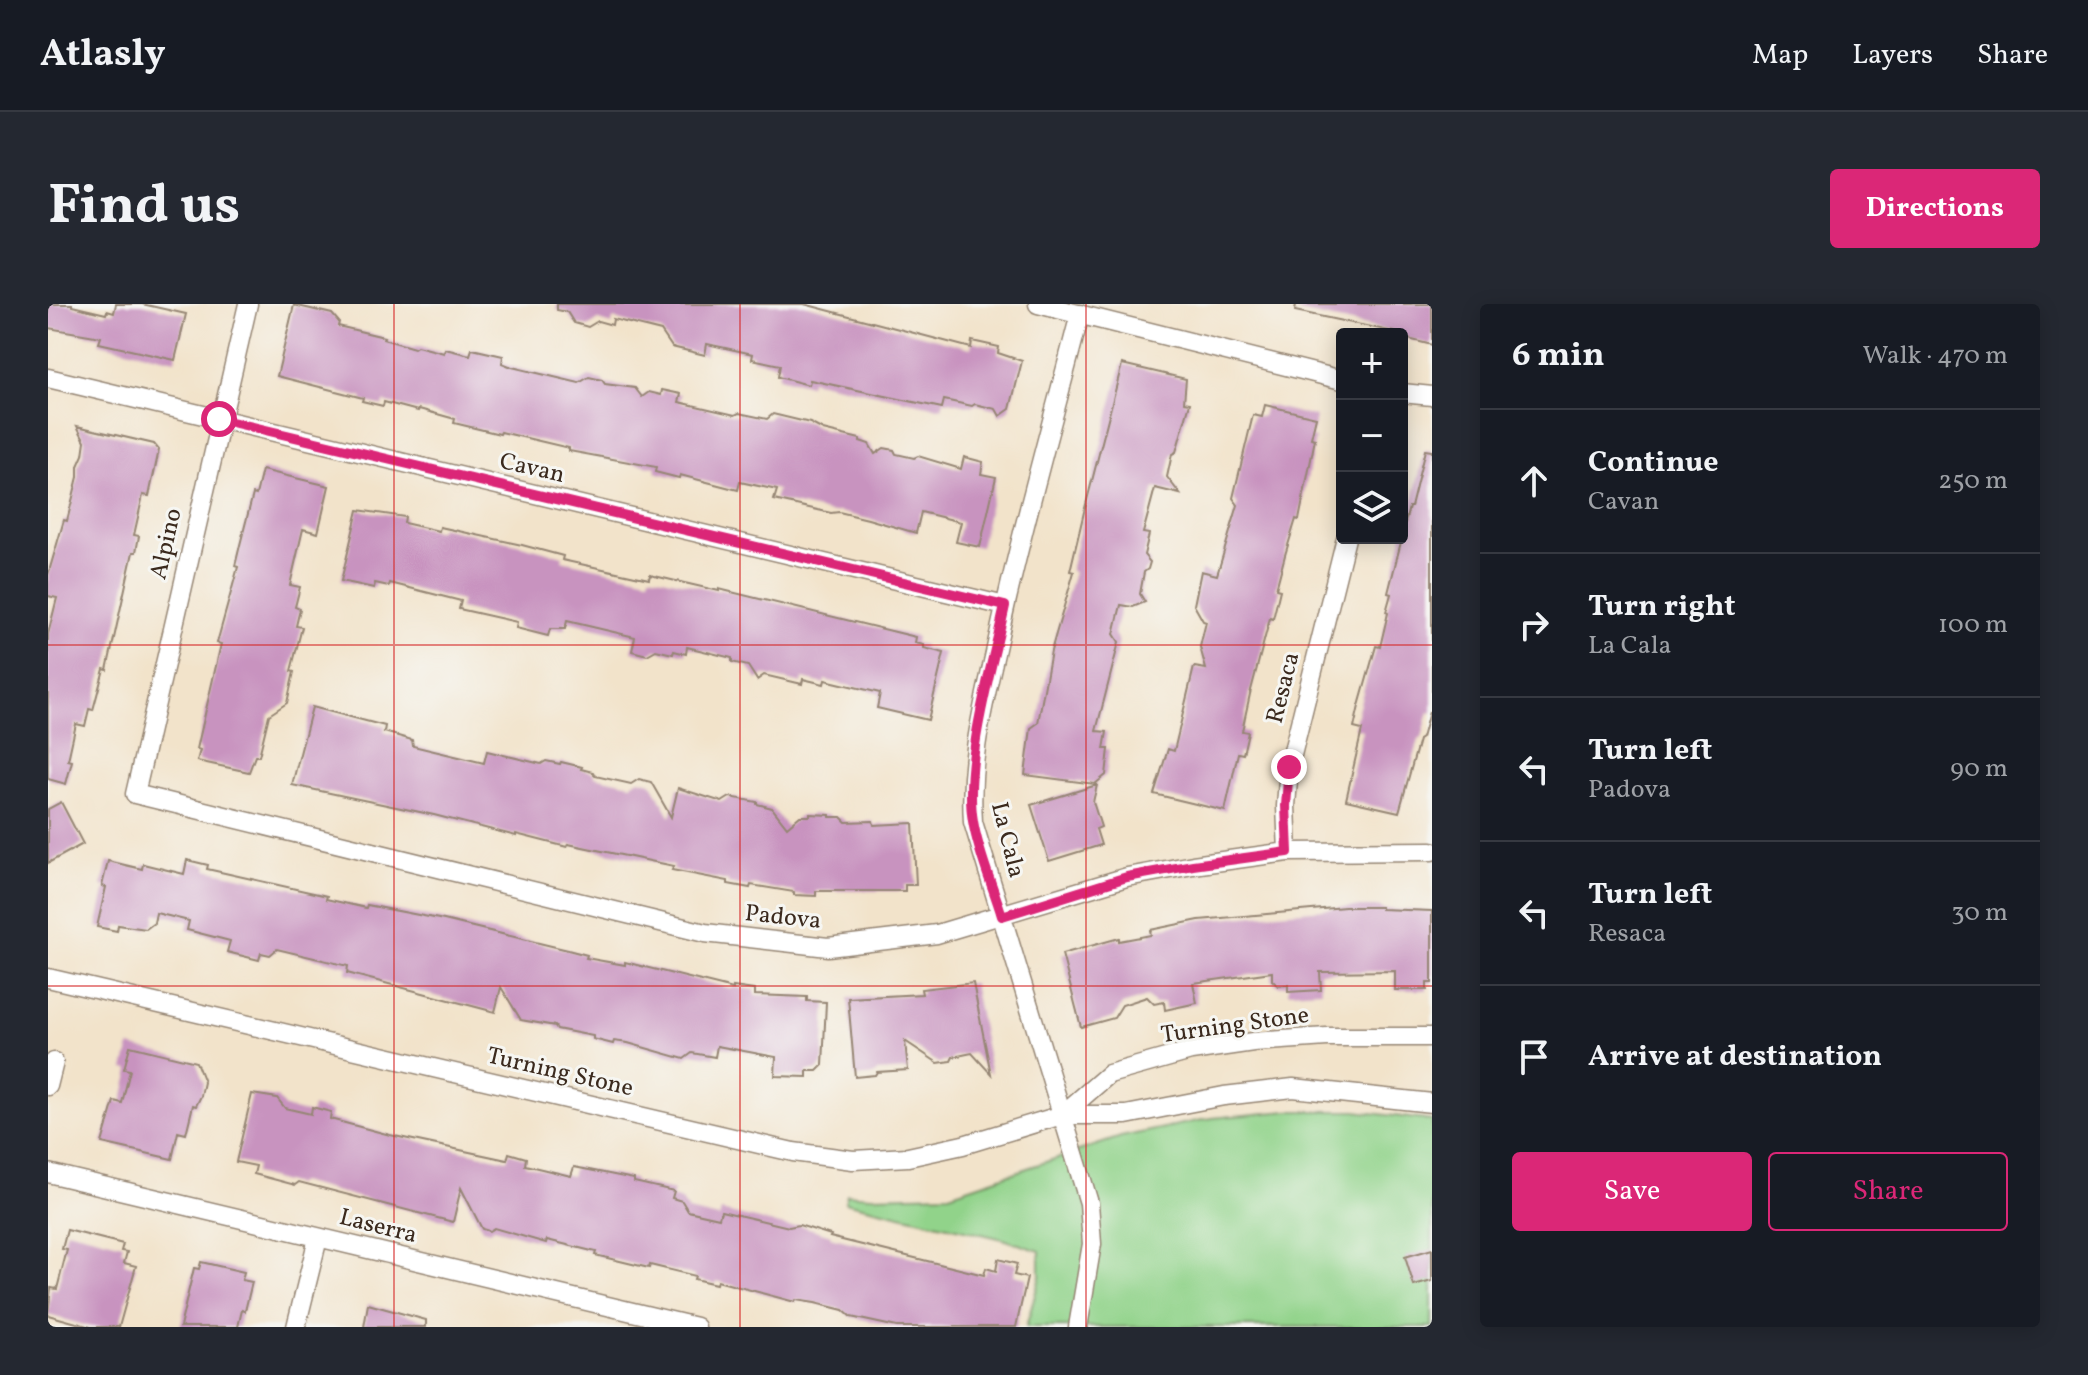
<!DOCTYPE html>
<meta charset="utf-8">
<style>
body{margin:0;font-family:Vollkorn,serif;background:#242831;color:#f1f3f6}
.controls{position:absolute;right:24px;top:24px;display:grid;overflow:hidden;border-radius:8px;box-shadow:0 4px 20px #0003}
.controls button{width:72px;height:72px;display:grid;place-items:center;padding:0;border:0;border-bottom:2px solid #363941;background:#171b24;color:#f1f3f6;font:40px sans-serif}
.stop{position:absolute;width:24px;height:24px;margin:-18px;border:6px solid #db2777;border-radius:50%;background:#fff}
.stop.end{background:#db2777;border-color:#fff;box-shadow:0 2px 8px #0008}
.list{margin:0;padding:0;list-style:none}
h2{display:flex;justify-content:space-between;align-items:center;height:104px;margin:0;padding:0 32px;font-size:34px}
h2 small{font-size:26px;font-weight:400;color:#9ea1a6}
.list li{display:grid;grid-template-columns:52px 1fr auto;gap:24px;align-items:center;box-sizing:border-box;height:144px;padding:0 32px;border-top:2px solid #363941}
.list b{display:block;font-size:30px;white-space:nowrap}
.list p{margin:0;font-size:26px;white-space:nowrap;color:#9ea1a6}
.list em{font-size:26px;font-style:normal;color:#9ea1a6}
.actions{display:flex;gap:16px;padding:24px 32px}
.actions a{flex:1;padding:18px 0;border:2px solid #db2777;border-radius:8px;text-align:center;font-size:28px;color:#db2777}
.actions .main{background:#db2777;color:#fff}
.icon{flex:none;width:44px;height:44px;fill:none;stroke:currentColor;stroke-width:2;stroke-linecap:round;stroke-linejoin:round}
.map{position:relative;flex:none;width:1384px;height:1023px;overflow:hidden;border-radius:8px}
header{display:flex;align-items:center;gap:48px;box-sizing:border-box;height:112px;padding:0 40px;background:#171b24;border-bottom:2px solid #363941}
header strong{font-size:38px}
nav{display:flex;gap:44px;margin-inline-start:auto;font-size:28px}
.intro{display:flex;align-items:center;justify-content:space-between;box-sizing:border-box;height:192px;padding:0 48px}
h1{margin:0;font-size:56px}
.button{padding:20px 36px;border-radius:8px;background:#db2777;color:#fff;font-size:28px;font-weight:700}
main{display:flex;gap:48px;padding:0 48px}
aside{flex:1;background:#171b24;border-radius:8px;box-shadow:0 4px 20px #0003}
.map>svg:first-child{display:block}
</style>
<header>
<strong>Atlasly</strong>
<nav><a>Map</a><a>Layers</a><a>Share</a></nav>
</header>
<div class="intro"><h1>Find us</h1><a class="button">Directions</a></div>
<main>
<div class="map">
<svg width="1384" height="1023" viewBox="0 0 1384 1023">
<rect width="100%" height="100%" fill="#f6f6f2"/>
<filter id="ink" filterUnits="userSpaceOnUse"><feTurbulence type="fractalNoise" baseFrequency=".0125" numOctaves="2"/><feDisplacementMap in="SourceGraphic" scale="16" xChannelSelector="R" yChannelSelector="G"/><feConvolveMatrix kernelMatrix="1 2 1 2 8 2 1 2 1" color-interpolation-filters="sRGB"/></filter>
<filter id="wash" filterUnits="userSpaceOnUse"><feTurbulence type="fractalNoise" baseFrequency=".006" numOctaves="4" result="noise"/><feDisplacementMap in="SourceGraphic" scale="32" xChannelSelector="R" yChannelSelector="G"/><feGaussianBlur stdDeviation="1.8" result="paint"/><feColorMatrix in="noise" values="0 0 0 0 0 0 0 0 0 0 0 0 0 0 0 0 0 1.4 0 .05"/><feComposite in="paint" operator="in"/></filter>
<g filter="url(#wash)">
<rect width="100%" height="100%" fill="#f2e3ca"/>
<path fill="#91d38a" stroke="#667e54" stroke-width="2" d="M1240 807H1308L1384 817V1023H978L992 973V947L955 935 797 898 799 890 823 892 901 890 1073 833 1164 814Z"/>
<g id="blocks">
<path fill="#c893bf" d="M0 0H24V2L58 10 59 7 66 9 68 0H94L138 10 127 56 51 39 53 33 0 24Z
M509 0H756L923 44 924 37 951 43 950 49 974 57 962 105 952 112 948 105 927 100 924 102 896 96 894 104 762 76 761 81 730 73 732 61 704 55 705 50 659 40 657 51 624 43 613 27 565 15 564 21 550 17 540 23 526 19 519 8 509 6Z
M1248 0H1384V41L1356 34V30L1247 7Z
M246 1 284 10 291 18 290 22 336 33 335 35 366 44 369 42 396 49 397 45 422 51 424 45 455 52 454 59 464 63 531 79 541 73 554 76 557 80 587 84 594 93 601 88 613 91 614 86 633 90 631 98 687 111 691 109 719 115 725 110 762 119 775 126 812 135V137L821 140 827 150 836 144 846 146 848 150 866 154 870 152 913 165 916 153 935 158 933 170 948 173 932 243 908 238 913 218 873 208 868 229 820 215 791 208 783 209 726 196 729 186 692 178 690 186 632 171 631 174 607 168 608 163 521 147V144L453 128 452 130 406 119 407 115 371 105 370 107 336 98 335 102 314 97 315 94 229 72Z
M1074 60 1138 75 1136 98 1142 99 1128 148 1124 150 1119 173 1132 190 1107 184 1095 229 1101 230 1096 251 1102 258 1100 265 1096 268 1092 290 1097 298 1085 303 1073 301 1066 330 1071 338 1048 427 1059 428 1056 445H1061L1058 471 1047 480 977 471 983 424 990 419 1003 347 1026 268 1022 267 1036 208Z
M1217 101 1268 113 1263 134 1267 135 1251 216 1248 215 1237 251 1228 285 1232 286 1225 315 1222 314 1202 390 1194 427 1200 428 1195 450 1190 449 1177 507 1106 490 1120 445 1126 447 1146 363 1158 365 1152 343 1158 318 1155 317 1146 301 1153 267 1169 271 1190 201 1185 194 1205 111 1214 113Z
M29 122 106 140 111 146 101 192 95 191 86 231 91 232 88 248H85L59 366 56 365 45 406 41 405 37 422 28 420 20 456 24 457 18 480 0 475V330L9 294 0 292V271L16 216 19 217 30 173V162L35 151 37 137Z
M1377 146 1384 147V409L1381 408 1374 434 1371 436 1351 508 1298 496 1314 426 1306 424 1311 402 1328 342 1332 343 1340 309 1338 308 1343 290 1340 289 1354 234V218L1357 219 1361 203H1363Z
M214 166 281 182 270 229 255 225 242 281 252 283 247 303 252 305 248 322 254 323 243 367 246 368 239 399 221 411 211 452H207L201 468 149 457 152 446 149 445 173 340 169 339 190 263 187 262 192 241 205 190 208 191Z
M310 206 357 213 356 219 391 227 392 223 474 241 515 252 514 256 601 275 602 271 671 287V285L868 333 867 339 876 341V344L896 349 880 416 829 404 832 389 777 376 776 380 755 375 754 380 716 371 709 376 700 362 684 358V354L639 343 638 350 626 347 625 350 608 346 599 351 584 347 587 333 519 317 517 325H502L500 332 468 324 469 318 411 305 413 297 342 279 341 282 327 279 326 284 293 277Z
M264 403 337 422 336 428 364 436 365 442 436 459 439 447 493 460 498 457 512 460 513 458 534 463 533 465 545 468 547 472 583 480 591 475 603 478 623 513 630 484 674 498 682 493 709 498V500L724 504 739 523 752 512H762V510L782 511V513H793L798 518 825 517 826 521 865 519 868 581H857V587H768V592L746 591V588L703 581 702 584 680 580V577L624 566 626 562 520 540 519 543 468 530V532L386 511 244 481Z
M1049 481 1045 498 1053 523 1048 525 1053 541 1001 557 983 501Z
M13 498 35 540 0 559V505Z
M139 556 160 561 159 565 279 592 278 595 318 604 319 601 396 616 516 645 539 651 538 654 577 661V658L685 685V683L707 686V691L759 693V697L778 698 775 761 769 767H759V773L727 772 728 753 669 742 667 753 644 749 636 755 580 739 566 737 565 740 545 735V732L509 725 507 722 473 716 453 683 447 708 299 669 300 662 229 645 222 651 213 649 211 656 179 648 182 637 139 626 141 617 108 609 106 619 98 625 70 621 69 627 49 623 58 583 54 582 60 557 94 565 95 560 136 570Z
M1297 603H1333V605L1384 607V679H1379V686H1347V667L1272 668 1273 686 1240 688V681L1230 682 1224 676V668L1145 679 1149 699 1117 706 1116 698 1106 700 1099 693 1074 701 1066 714 1033 723 1014 650 1071 634V637L1103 631 1102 626 1151 616Z
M925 679 943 770 924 749 905 753 903 757 890 759 857 737 860 766 829 768 827 771 807 773 800 694 874 690 873 685Z
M82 742 148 758 156 778 153 792 148 802 145 801 138 830 130 828 124 855 54 839 66 797 74 799 82 766 76 765Z
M204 790 229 794 237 804 263 810 264 803 283 808 282 815 342 831 459 856 461 849 478 854 477 861 523 872 526 863 586 875V878L626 887 624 894 634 897 640 907 671 914 673 907 741 923 751 921 783 931 782 933 936 971 938 964 948 967 950 955 969 960 966 971 979 974 968 1023H849L803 1013 795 1006 767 999 748 996 747 998 669 977 668 980 646 975 647 972 639 970 602 961 601 964 547 951 548 948 499 936 498 939 446 924 441 927 434 925 413 884 405 918 251 878 247 881 206 870 208 862 188 858Z
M19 926 75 940 73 947 79 948 76 959 88 962 71 1023H43L0 1011 3 984 9 985 19 946 14 945Z
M1384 945V977L1366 982 1357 953Z
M153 958 196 968 194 976 204 978 197 1007 194 1006 190 1023H132L146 964 151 965Z
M320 1000 378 1016V1023H316Z"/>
</g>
</g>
<g filter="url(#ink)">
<use href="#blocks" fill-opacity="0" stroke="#968674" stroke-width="2"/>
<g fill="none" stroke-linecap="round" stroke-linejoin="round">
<defs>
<path id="street" d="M200 0 87 490 657 629 780 643 889 630 1079 573 1145 561 1240 548 1384 547
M990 0 1294 76
M0 74 957 302
M1354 89 1384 92
M1240 548 1238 502 1241 463 1298 234
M0 674 745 848 805 856 860 853 915 841 1014 811H1078L1176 792 1245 784 1384 799
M0 782 6 758
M1014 811 1061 770 1143 747 1205 738 1279 733H1384
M0 869 648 1023
M248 1023 270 934
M1030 1023 1044 940 1041 899 925 518C921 457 934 408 947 349 971 235 1003 123 1032 10"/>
</defs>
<use href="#street" stroke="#968674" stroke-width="21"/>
<use href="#street" stroke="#fff" stroke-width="18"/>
</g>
</g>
<g fill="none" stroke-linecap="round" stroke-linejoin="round" filter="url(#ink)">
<path stroke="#db2777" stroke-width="10" d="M171 115 957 302C944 363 915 458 925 517 930 549 945 582 954 612L1079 573 1145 561 1240 548 1238 502 1241 463"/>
</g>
<path fill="none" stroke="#d62828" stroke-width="2" stroke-opacity="0.55" d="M346 0V1023M692 0V1023M1038 0V1023M0 341H1384M0 682H1384"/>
<g text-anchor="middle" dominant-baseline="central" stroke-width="6" stroke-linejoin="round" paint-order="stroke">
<g font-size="24" fill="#3b2a1e" stroke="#f6f6f2">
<text transform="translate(484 165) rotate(13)">Cavan</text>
<text transform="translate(119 240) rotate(-77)">Alpino</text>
<text transform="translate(1236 384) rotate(-76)">Resaca</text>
<text transform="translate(959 536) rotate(76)">La Cala</text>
<text transform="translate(735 614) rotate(6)">Padova</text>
<text transform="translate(1187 722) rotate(-8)">Turning Stone</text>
<text transform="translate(512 769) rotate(13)">Turning Stone</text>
<text transform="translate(330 923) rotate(14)">Laserra</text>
</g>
</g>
</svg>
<div class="controls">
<button>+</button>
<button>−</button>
<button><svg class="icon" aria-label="layers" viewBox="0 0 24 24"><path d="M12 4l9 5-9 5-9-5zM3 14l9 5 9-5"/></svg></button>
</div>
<div class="stop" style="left:171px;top:115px"></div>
<div class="stop end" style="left:1241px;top:463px"></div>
</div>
<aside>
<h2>6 min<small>Walk · 470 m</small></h2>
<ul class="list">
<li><svg class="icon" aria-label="ahead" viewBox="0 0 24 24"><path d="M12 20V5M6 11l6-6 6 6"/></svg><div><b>Continue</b><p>Cavan</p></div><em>250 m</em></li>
<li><svg class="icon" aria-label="right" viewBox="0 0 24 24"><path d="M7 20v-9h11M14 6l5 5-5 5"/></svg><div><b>Turn right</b><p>La Cala</p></div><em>100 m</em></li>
<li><svg class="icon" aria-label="left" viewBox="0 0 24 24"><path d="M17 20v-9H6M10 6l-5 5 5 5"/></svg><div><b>Turn left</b><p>Padova</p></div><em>90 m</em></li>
<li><svg class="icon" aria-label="left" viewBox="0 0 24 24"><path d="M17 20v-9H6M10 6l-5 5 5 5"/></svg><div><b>Turn left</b><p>Resaca</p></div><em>30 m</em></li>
<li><svg class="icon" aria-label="arrive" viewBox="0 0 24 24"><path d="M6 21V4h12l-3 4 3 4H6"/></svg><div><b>Arrive at destination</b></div></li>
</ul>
<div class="actions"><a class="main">Save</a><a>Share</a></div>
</aside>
</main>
